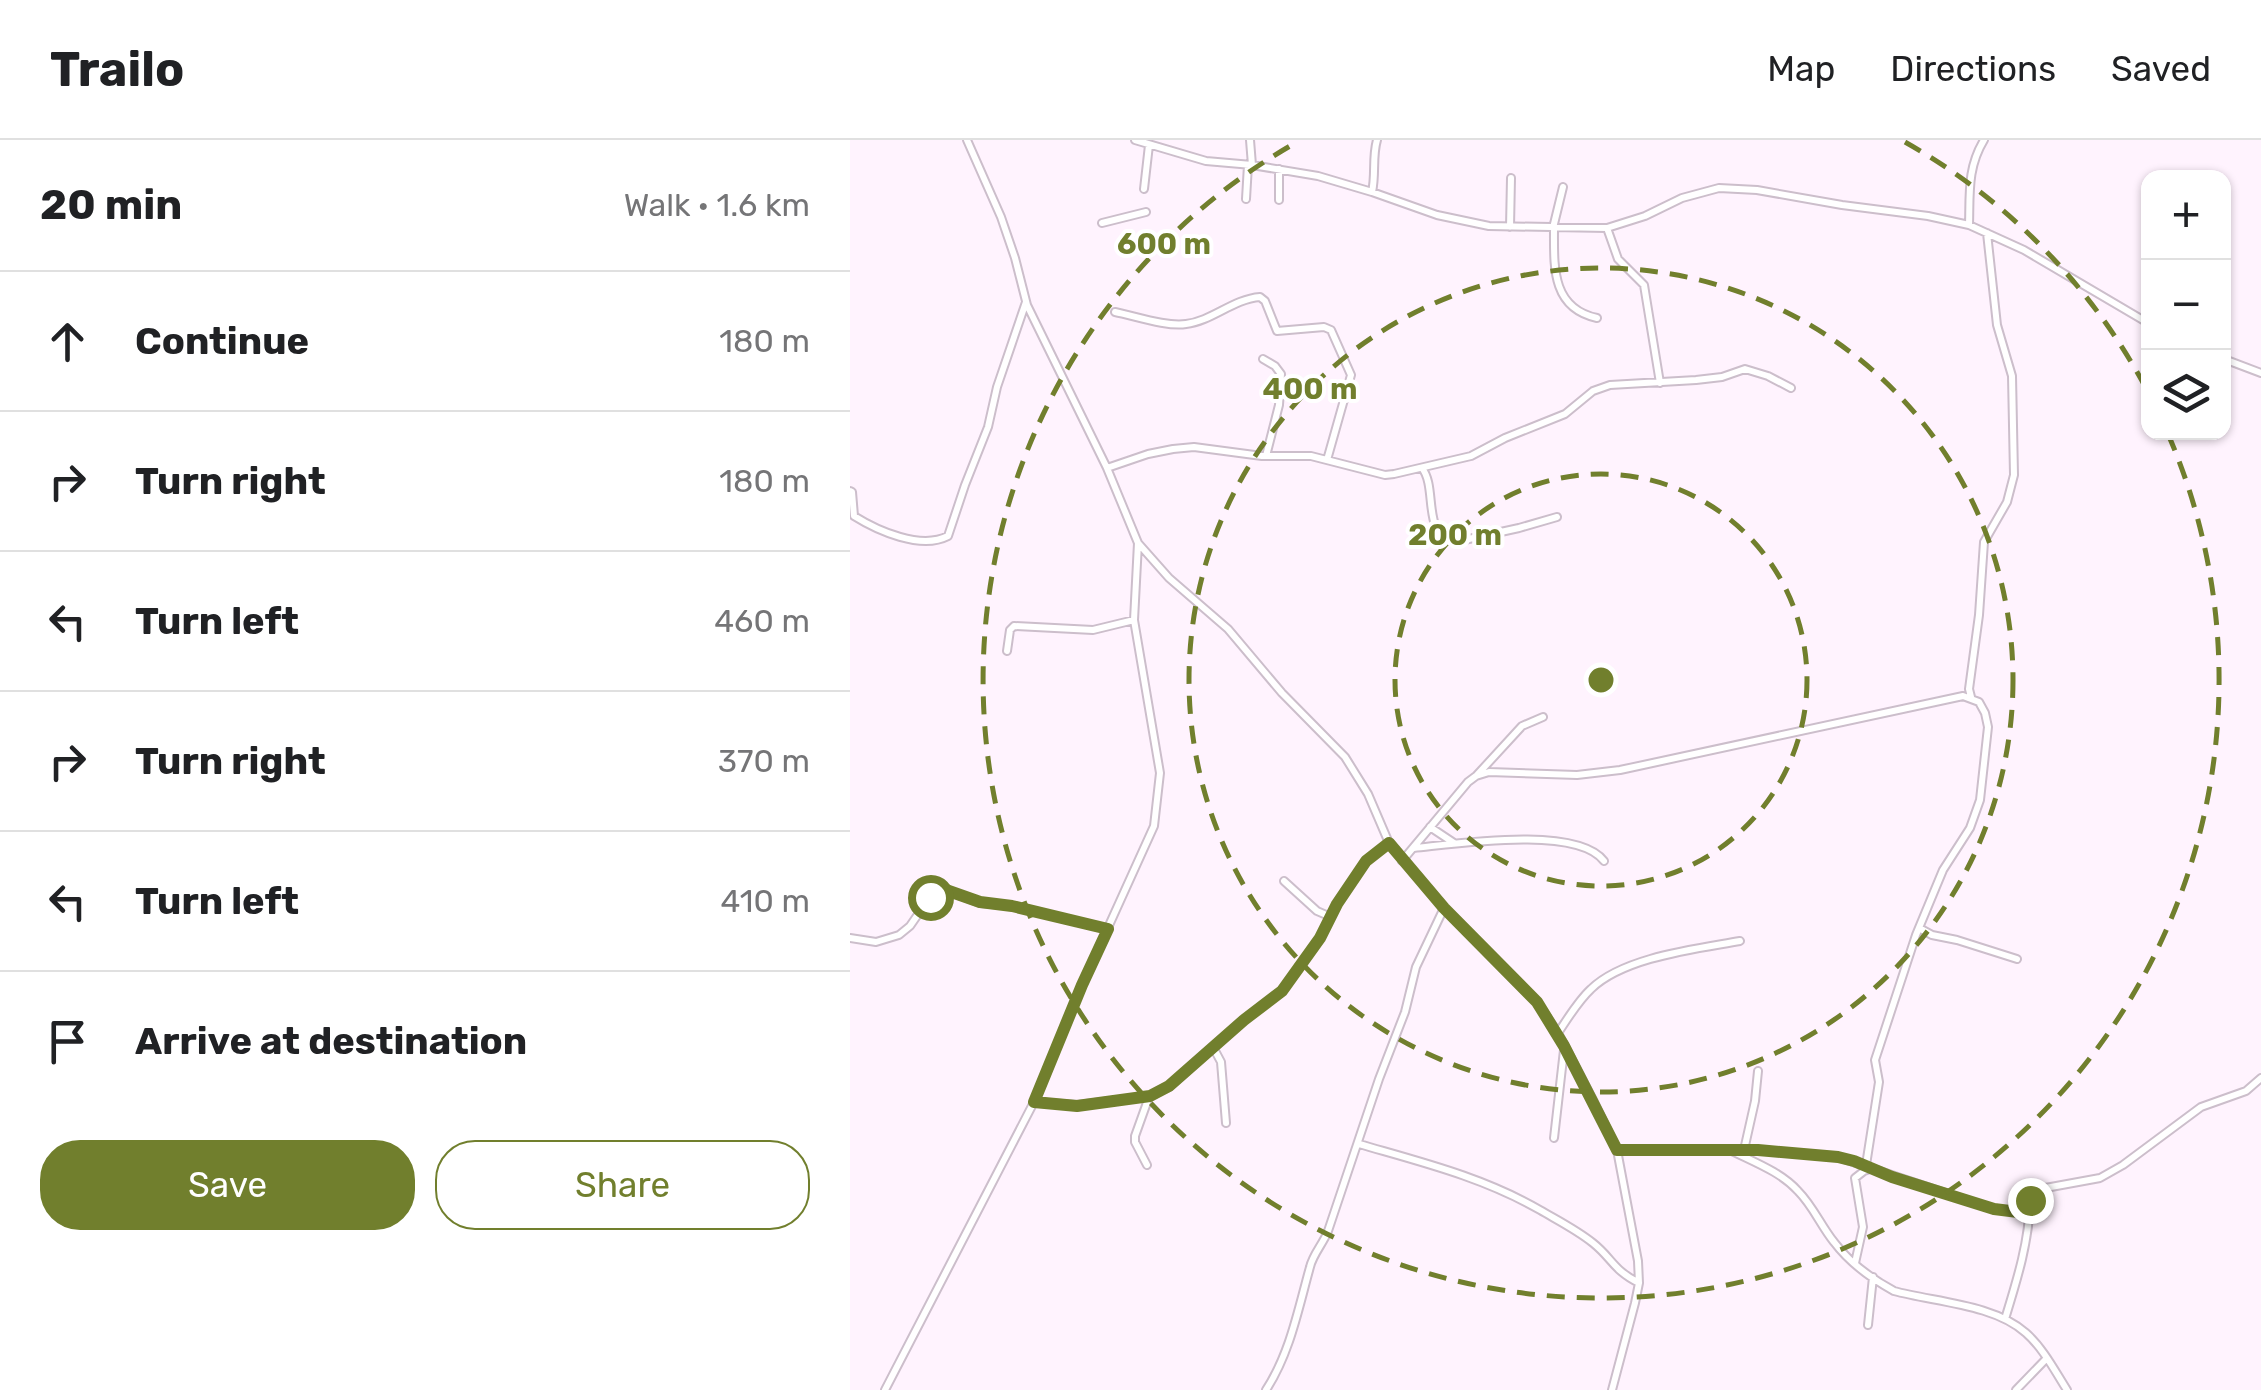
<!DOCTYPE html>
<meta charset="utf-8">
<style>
body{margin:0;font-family:Rubik,sans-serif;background:#f2f2f2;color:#202124}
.controls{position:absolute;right:30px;top:30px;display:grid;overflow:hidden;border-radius:20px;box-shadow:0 2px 8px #0004}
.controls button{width:90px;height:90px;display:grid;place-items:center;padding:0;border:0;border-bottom:2px solid #e0e0e0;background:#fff;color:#202124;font:50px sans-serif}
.stop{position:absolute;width:30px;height:30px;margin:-22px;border:8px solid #717f2d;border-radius:50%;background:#fff}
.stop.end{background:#717f2d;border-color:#fff;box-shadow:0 2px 10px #0008}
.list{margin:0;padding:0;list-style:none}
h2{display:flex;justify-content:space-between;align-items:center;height:130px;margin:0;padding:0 40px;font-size:42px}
h2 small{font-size:32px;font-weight:400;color:#757577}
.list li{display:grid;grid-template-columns:65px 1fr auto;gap:30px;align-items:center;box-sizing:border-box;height:140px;padding:0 40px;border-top:2px solid #e0e0e0}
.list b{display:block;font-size:38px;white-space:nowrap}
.list em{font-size:32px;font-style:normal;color:#757577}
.actions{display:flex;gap:20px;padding:30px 40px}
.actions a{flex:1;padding:22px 0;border:2px solid #717f2d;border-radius:40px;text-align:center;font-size:35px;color:#717f2d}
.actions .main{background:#717f2d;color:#fff}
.icon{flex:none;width:55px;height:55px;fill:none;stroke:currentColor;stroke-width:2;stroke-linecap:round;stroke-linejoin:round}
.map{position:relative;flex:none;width:1411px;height:1250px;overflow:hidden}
header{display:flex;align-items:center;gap:60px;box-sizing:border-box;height:140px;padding:0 50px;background:#fff;border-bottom:2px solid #e0e0e0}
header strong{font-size:48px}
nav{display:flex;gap:55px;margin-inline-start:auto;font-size:35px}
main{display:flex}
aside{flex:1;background:#fff}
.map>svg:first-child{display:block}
</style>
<header>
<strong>Trailo</strong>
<nav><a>Map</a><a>Directions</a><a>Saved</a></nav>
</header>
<main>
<aside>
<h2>20 min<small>Walk · 1.6 km</small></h2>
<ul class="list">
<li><svg class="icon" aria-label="ahead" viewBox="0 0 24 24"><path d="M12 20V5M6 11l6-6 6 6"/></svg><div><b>Continue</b></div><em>180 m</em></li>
<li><svg class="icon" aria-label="right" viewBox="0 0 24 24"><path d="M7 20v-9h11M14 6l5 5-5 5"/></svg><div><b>Turn right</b></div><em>180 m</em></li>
<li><svg class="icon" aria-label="left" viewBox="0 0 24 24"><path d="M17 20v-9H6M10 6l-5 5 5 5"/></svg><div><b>Turn left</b></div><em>460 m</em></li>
<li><svg class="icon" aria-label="right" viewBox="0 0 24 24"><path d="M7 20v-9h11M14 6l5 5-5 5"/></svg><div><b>Turn right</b></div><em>370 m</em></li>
<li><svg class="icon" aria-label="left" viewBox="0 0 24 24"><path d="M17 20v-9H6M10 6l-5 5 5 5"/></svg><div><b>Turn left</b></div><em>410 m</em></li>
<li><svg class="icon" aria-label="arrive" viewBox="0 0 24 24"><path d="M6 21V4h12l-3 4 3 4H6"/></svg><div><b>Arrive at destination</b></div></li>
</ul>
<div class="actions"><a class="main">Save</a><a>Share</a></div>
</aside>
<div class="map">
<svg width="1411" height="1250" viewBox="0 0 1411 1250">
<rect width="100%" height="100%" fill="#fff3fe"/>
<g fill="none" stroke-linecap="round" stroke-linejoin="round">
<defs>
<path id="street" d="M117 0 151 77 165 118 177 165 257 328 288 403 319 438 378 489 432 553 495 617 518 654 539 703 594 768 687 862 708 893 742 958 767 1010 788 1121 789 1143 785 1163 762 1250
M285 0 356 21 402 25 468 36 522 52 587 75 639 86 757 88 795 76 832 58 869 48 907 50 992 65 1078 76 1119 85 1174 110 1298 183
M400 0 402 25
M429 29V60
M294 49 299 5
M522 52C526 35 522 17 527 0
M396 59 398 25
M252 83 296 72
M1119 85C1120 54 1117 28 1134 0
M660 87 661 38
M703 88 713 47
M704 88C704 126 701 168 747 178
M757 88 768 119 794 145 810 243
M265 172C285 176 317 187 336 184 362 181 383 159 410 157L415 161 427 191 474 187 481 190 501 235 477 320
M413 219 425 226 431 234 429 265 416 316
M1374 219 1411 233
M257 328 298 314 323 309 344 307 412 316H461L535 335 544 334 621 316 655 298 715 274 743 251 760 245 846 240 872 237 895 229 918 236 941 248
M572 328C588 348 571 396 605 402L669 388 707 377
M0 351 2 352 4 376C28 391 71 410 98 396L115 345 138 287 147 247 176 162
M157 511 160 490 164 486 243 490 284 480
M1121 557 1119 549 1129 475 1134 402 1157 362 1164 335 1162 236 1147 185 1137 93
M627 635 672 586 693 577
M580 687 604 703
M564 708C605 704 727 685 754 721
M552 721 618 642 626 636 639 632 727 635 770 630 1113 556 1129 562 1135 573 1138 587 1130 660 1120 688 1093 730 1066 795 1025 920 1029 942 1016 1025
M434 741 467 771 481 777
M1069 788 1082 795 1107 800 1167 819
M0 798 26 802 49 795 60 786 80 757 87 751 96 750 130 763 163 766 258 789
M708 893C718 878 728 861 741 849 774 817 846 809 890 801
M363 907 371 922 376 983
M184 962 227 965 261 961 300 956 319 947 394 880 432 851 470 798 487 764 516 721 539 703
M704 998 714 910
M509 1004C571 1022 633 1037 690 1070 707 1080 727 1090 743 1103 762 1118 763 1130 789 1143
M767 1010H908L988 1017 1143 1069 1168 1072 1176 1067 1190 1049 1250 1038 1273 1025 1351 967 1396 951 1411 938
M894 1010 905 961 908 931
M882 1011C904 1022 931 1032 948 1051 963 1066 971 1086 984 1102 999 1122 1022 1139 1044 1151 1084 1162 1144 1164 1176 1193 1193 1208 1205 1231 1217 1250
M297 1025 285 1002V996L299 957
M1005 1123 1013 1087 1005 1038 1014 1031 1022 1028
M1155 1179C1167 1140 1179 1102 1180 1061
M1018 1185 1023 1137
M35 1250 184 962 232 845 304 686 310 633 284 480 288 403
M416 1250C440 1213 448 1170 460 1127 463 1114 473 1104 478 1091L529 939 555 872 566 827 594 768
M1166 1250 1196 1219"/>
</defs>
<use href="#street" stroke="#ccbecb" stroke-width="10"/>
<use href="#street" stroke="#fff" stroke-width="6"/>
</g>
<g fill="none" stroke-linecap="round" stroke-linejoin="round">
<path stroke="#717f2d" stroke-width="12" d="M80 757 87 751 96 750 130 762 162 766 258 789 232 845 184 962 227 966 300 956 319 946 394 880 432 851 470 798 487 764 516 721 539 703 594 768 687 862 714 906 767 1010H908L988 1017 1004 1021 1042 1037 1144 1069 1168 1072 1176 1067 1180 1060"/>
</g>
<g fill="none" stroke="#717f2d" stroke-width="5" stroke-dasharray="18 12">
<circle cx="751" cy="540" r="206"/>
<circle cx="751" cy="540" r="412"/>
<path d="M1055 2A618 618 0 0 1 1297 250M1318 294A618 618 0 1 1 447 2"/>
</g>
<circle cx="751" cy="540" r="15" fill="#717f2d" stroke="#fff" stroke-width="5"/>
<g font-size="30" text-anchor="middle" font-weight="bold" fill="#717f2d" stroke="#fff" stroke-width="8" stroke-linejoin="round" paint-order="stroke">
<text x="314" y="114">600 m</text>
<text x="460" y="259">400 m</text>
<text x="605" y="405">200 m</text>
</g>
</svg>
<div class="controls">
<button>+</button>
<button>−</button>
<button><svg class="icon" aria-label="layers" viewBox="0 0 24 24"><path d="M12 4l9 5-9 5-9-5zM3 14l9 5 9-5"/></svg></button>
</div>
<div class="stop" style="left:80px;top:757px"></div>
<div class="stop end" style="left:1180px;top:1060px"></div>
</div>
</main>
